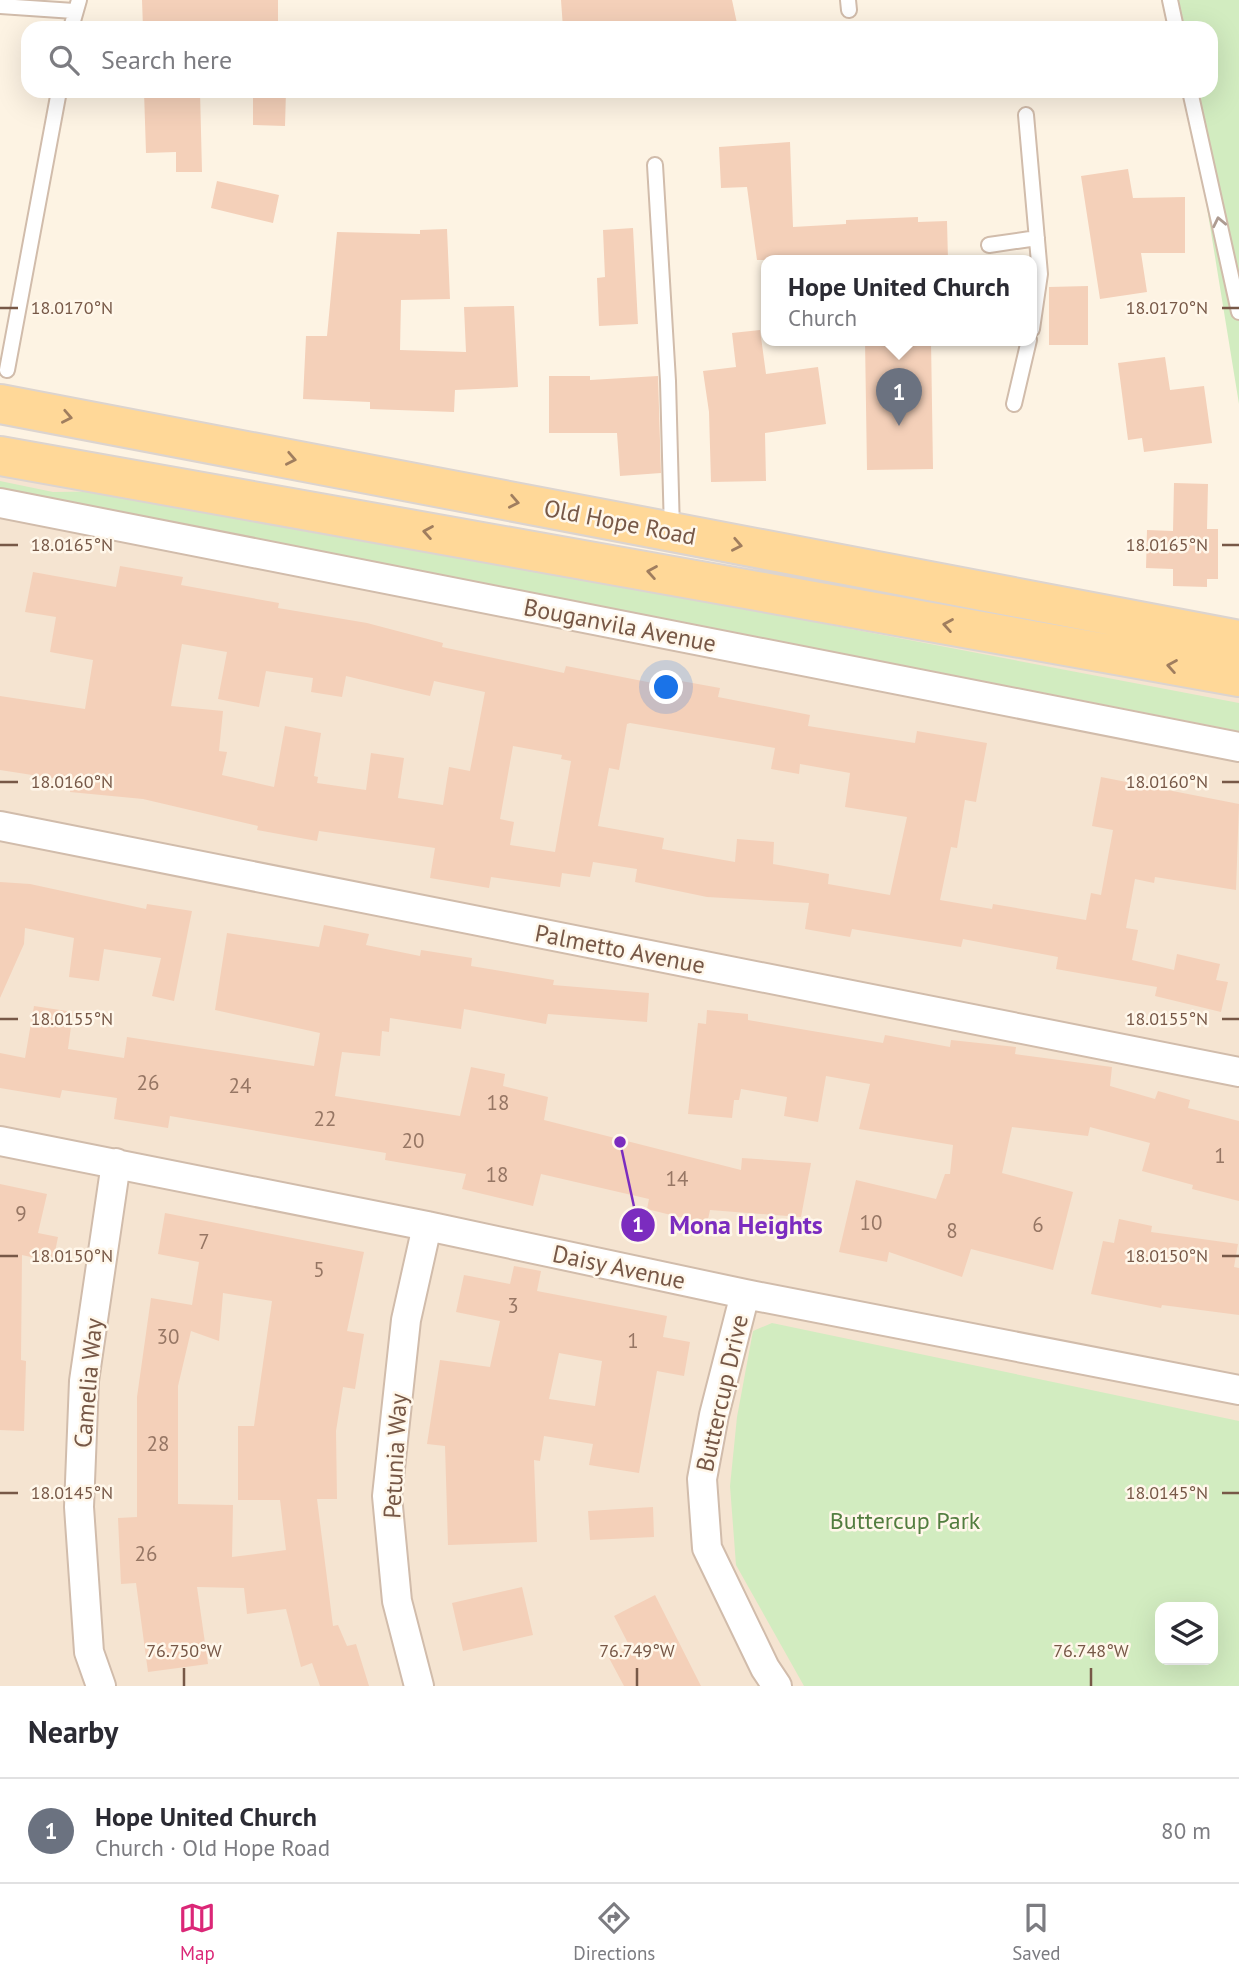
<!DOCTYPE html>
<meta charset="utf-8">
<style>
body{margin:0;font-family:"PT Sans",sans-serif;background:#f7f7f7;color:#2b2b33}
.controls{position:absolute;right:21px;bottom:21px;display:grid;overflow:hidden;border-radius:14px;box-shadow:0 7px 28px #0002}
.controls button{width:63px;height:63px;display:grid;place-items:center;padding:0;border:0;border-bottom:2px solid #e1e1e2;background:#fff;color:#2b2b33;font:35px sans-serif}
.you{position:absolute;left:667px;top:688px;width:24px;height:24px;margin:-18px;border:5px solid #fff;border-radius:50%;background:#1a73e8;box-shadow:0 0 0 10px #1a73e833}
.badge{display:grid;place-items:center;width:46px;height:46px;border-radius:50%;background:#db2777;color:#fff;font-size:23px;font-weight:700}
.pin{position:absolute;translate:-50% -58px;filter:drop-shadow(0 2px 4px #0008)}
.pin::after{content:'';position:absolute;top:37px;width:24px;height:21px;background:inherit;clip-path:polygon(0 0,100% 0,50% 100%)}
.popup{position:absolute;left:761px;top:255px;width:276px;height:91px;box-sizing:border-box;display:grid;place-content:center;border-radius:14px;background:#fff;filter:drop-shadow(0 2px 5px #0005);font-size:23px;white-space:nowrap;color:#7c7c81}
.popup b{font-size:26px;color:#2b2b33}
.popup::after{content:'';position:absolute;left:50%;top:100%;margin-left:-14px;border:14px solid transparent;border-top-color:#fff}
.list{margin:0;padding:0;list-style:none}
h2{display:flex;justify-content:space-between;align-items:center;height:91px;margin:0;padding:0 28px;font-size:30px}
h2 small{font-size:23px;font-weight:400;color:#7c7c81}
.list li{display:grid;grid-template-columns:46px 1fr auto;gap:21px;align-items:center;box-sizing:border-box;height:105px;padding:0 28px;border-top:2px solid #e1e1e2}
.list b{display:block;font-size:26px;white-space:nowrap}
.list p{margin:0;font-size:23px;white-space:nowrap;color:#7c7c81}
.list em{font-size:23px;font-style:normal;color:#7c7c81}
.icon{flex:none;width:38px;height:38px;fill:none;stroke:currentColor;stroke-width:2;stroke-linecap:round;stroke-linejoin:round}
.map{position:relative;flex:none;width:1239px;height:1686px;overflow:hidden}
.search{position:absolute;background:#fff;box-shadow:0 7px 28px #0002;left:21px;right:21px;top:21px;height:77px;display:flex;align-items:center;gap:18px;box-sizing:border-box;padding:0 24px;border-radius:21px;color:#7c7c81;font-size:26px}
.sheet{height:196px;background:#fff}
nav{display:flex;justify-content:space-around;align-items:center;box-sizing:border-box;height:98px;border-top:2px solid #e1e1e2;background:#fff;font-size:19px;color:#7c7c81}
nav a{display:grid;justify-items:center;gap:4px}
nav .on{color:#db2777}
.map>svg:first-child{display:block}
</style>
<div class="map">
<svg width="1239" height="1686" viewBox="0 0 1239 1686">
<rect width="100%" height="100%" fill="#fdf3e3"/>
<path fill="#f5e4d1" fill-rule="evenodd" d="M0 456 1239 677V1686H0ZM1160 1607H1213V1660H1160Z"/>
<path fill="#d2ecc0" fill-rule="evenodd" d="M1173 0H1239V404L1188 91H1211V28H1177Z
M0 481 53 492 129 491 1239 703V731L0 488Z
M772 1323 1239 1421V1686H804L736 1565 730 1486 737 1417 753 1331ZM1213 1607V1660H1160V1607Z"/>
<path fill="#f4d0b9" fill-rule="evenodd" d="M142 0H278V28H143Z
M561 0H732L738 28H563Z
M144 91H200L202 172H176V152L146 153Z
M253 91H286L285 126 253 125Z
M790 142 793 227 846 224V220L918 217V222L947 221 948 260H757L747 187 721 188 719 147Z
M1128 169 1133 198 1185 197V253H1141L1147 292 1100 299 1081 176Z
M217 181 279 195 273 223 211 208Z
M633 228 638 324 599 326 597 278 605 277 603 230Z
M447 229 450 299 401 300 400 350 466 352 464 307 514 306 518 387 455 390 454 412 370 409V402L303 399 306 336H327L337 232 420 234V230Z
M1088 286V345H1049V287Z
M760 330 766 374 818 367 826 424 765 433 766 481 711 482 709 412 703 371 736 367 732 333Z
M865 340H931L933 469 867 470Z
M1165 357 1170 390 1204 386 1212 443 1144 452 1142 438 1128 440 1118 363Z
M549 376H590V380L658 376 661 473 620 476 617 433H549Z
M1174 483 1208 484 1207 529H1218V579H1207V587L1173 586V569L1146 568 1147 530 1173 531Z
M120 566 183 577 181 585 279 603 278 608 367 623 443 643 442 647 564 673 566 666 658 684 659 677 720 688 718 697 810 715 808 726 915 743 917 731 987 743 976 802 965 800 957 848 951 847 940 900 992 909 993 904 1086 920 1091 893 1101 895 1113 830 1092 826 1101 777 1239 804 1236 890 1155 877 1154 883 1135 879 1126 928 1138 930 1132 960 1174 970 1177 954 1220 964 1216 980 1228 982 1221 1012 1155 996 1157 987 1056 969 1058 957 963 939 961 947 852 929 850 937 805 929 809 903 707 897 635 882 637 869 593 862 590 877 562 873 560 887 491 877 489 888 430 878 435 848 319 831 317 841 257 830 258 826 143 799 70 792 71 781 0 770V696L85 709 93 660 50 652 56 617 25 612 33 572 116 587ZM182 644 227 652 218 699 259 707 266 671 313 678 311 692 342 697 346 676 430 696 434 681 485 692 470 771 449 767 443 805 398 798 404 758 371 753 366 790 317 783 318 777 314 776 321 733 285 726 274 787 222 775 227 752 219 751 223 711 171 706ZM630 723 775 748 771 769 799 774 800 764 850 773 845 807 907 817 890 895 828 884 829 874 773 864 774 842 737 839 735 862 662 849 664 838 598 826 609 768 619 770 627 724ZM513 746 562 755 561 759 571 761 555 852 510 845 514 822 500 819Z
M0 882 30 884 146 909 147 904 192 911 174 1001 152 996 161 958 104 949 99 981 69 977 74 938 25 928 24 944 0 998Z
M324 925 369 934 366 945 420 956 421 950 472 958 471 966 554 980 553 985 649 993 647 1022 548 1014 546 1024 464 1009 461 1029 390 1018 389 1032 382 1031 380 1056 342 1052 335 1096 460 1116 471 1067 505 1074 503 1086 548 1097 544 1120 741 1170 742 1158 811 1163 801 1217 710 1210 707 1224 647 1209 649 1199 541 1174 533 1206 462 1189 466 1174 385 1160 386 1153 170 1116 168 1128 114 1119 117 1098 62 1090 60 1098 0 1088V1053L25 1058 34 1006 73 1012 68 1049 124 1058 127 1037 314 1066 320 1033 215 1010 227 933 319 947Z
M707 1010 748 1014V1020L883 1043 885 1035 950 1047 951 1040 1016 1047 1015 1054 1112 1067 1110 1086 1155 1099 1158 1091 1190 1100 1188 1108 1239 1121V1201L1192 1189 1193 1185 1142 1171 1150 1143 1090 1127 1088 1136 1012 1127 1002 1173 1073 1192 1053 1270 971 1249 962 1277 889 1252 887 1262 839 1252 856 1180 936 1199 945 1174H950L953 1145 859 1129 870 1084 826 1076 818 1122 784 1116 787 1097 741 1089 739 1100H734L732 1118 688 1114 698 1023 706 1024Z
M0 1184 47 1194 38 1233 58 1237 53 1262 22 1255 21 1360 26 1361 24 1431 0 1430Z
M165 1213 364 1252 347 1331 364 1334 355 1389 343 1387 336 1431 337 1499H317L333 1626 338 1625 347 1646 356 1644 369 1686H320L312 1663 301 1667 286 1609 247 1614 244 1588 197 1587 208 1664 148 1672 136 1583 121 1584 118 1518 137 1517V1397L151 1298 192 1305 199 1262 158 1254ZM223 1293 272 1301 254 1426H238V1500H280L286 1550 232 1557 233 1505 178 1504V1386L191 1331 219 1341Z
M1119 1219 1152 1226 1151 1232 1238 1244 1234 1267 1239 1268V1315L1162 1305 1161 1308 1091 1294 1103 1241 1114 1243Z
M514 1266 541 1271 537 1291 667 1316 663 1337 690 1342 684 1376 657 1371 639 1473 589 1465 593 1444 544 1436 540 1461 534 1460 537 1542 448 1545 445 1446 427 1444 440 1360 490 1367 500 1321 456 1312 464 1275 510 1284ZM559 1353 602 1361 595 1406 549 1399Z
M653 1507 654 1537 590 1540 588 1511Z
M522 1587 533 1635 463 1651 452 1603Z
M655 1595 701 1686H624L609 1658 630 1647 614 1616Z"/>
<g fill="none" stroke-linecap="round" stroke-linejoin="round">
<defs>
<path id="service" d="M848 0 849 10
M1170 0 1176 28
M0 6 74 11
M71 28 79 0
M1190 91 1239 312
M1026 115 1040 274 1032 329
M655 165 668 381 672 531
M989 245 1037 238
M7 370 59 91
M1014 404 1029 340"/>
<path id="minor" d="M0 503 1239 747
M0 826 1239 1072
M0 1141 427 1226 745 1294 1239 1390
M745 1294 714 1415 702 1479 707 1548 765 1668 777 1686
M101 1686 89 1652 79 1507 84 1381 116 1163
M419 1686 397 1601 387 1496 406 1320 427 1226"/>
<path id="primary" d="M0 404 1239 640
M0 456 1239 677"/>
</defs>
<use href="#service" stroke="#d1bcab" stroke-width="18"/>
<use href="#minor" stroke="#d1bcab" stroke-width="32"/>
<use href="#primary" stroke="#dcd4cf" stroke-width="42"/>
<use href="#service" stroke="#fff" stroke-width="14"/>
<use href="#minor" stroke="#fff" stroke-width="28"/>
<use href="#primary" stroke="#ffd898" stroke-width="38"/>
</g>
<defs><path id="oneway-chevron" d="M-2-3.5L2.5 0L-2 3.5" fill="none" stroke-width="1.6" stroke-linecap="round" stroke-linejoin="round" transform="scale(1.75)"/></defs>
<use stroke="#ad9b91" href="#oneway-chevron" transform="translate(1219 222) rotate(-102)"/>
<g stroke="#a07e5f">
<use href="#oneway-chevron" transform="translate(67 417) rotate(11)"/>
<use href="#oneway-chevron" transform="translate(291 459) rotate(11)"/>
<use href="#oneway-chevron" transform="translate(514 502) rotate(11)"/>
<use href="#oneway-chevron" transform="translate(428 532) rotate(-170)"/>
<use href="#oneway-chevron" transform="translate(737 545) rotate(11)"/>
<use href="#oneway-chevron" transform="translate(652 572) rotate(-170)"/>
<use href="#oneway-chevron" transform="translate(948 625) rotate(-170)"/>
<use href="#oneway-chevron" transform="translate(1172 666) rotate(-170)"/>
</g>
<path fill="none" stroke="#775847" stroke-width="2.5" d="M0 308H18M1222 308H1239M0 545H18M1222 545H1239M0 782H18M1222 782H1239M0 1019H18M1222 1019H1239M0 1256H18M1222 1256H1239M0 1493H18M1222 1493H1239M184 1668V1686M637 1668V1686M1091 1668V1686"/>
<g text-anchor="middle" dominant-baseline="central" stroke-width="5" stroke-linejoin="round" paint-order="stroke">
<g font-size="21" fill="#967664">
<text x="148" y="1082">26</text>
<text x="240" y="1085">24</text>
<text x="498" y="1102">18</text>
<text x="325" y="1118">22</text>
<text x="413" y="1140">20</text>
<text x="1220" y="1155">1</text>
<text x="497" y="1174">18</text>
<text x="677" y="1178">14</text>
<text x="21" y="1213">9</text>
<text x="871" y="1222">10</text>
<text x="1038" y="1224">6</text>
<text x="952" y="1230">8</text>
<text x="204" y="1241">7</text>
<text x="319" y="1269">5</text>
<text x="513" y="1305">3</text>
<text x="168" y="1336">30</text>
<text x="633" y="1340">1</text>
<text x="158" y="1443">28</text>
<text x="146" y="1553">26</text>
</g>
<g font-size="24" fill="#775847" stroke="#fff7ea">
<text transform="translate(620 522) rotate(11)">Old Hope Road</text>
<text transform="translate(620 625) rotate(11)">Bouganvila Avenue</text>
<text transform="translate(620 949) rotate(11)">Palmetto Avenue</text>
<text transform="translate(619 1267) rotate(12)">Daisy Avenue</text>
<text transform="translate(88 1383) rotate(-85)">Camelia Way</text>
<text transform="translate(722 1393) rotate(-77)">Buttercup Drive</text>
<text transform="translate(395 1456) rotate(-87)">Petunia Way</text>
</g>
<g font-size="24" fill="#527d3f" stroke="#fff7ea">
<text x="905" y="1520">Buttercup Park</text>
</g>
</g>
<g font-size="18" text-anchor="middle" fill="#775847" stroke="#fff7ea" stroke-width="5" stroke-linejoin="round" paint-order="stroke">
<text x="72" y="314">18.0170°N</text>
<text x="1167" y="314">18.0170°N</text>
<text x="72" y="551">18.0165°N</text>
<text x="1167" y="551">18.0165°N</text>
<text x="72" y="788">18.0160°N</text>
<text x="1167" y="788">18.0160°N</text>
<text x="72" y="1025">18.0155°N</text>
<text x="1167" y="1025">18.0155°N</text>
<text x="72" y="1262">18.0150°N</text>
<text x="1167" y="1262">18.0150°N</text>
<text x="72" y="1499">18.0145°N</text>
<text x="1167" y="1499">18.0145°N</text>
<text x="184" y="1657">76.750°W</text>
<text x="637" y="1657">76.749°W</text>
<text x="1091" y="1657">76.748°W</text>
</g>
<path fill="none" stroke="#7b2cbf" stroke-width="2.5" d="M620 1142L638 1225"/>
<g fill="#7b2cbf" stroke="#fff7ea" stroke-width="2.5">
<circle cx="620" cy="1142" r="7"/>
<circle cx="638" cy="1225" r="18"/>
</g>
<g font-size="21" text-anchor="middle" font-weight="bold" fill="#fff">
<text x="638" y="1232">1</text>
</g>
<g font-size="26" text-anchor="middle" font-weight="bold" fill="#7b2cbf" stroke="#fff7ea" stroke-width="5" stroke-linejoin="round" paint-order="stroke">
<text x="746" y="1234">Mona Heights</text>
</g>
</svg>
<div class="controls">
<button><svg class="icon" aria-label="layers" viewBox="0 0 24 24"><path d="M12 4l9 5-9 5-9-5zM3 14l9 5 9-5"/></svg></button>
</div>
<div class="you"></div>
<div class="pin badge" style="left:899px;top:426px;background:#6b7280">1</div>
<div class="popup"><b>Hope United Church</b>Church</div>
<div class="search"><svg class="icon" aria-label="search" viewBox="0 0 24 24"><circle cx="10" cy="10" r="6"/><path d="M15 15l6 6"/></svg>Search here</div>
</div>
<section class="sheet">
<h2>Nearby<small></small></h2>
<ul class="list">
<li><span class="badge" style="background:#6b7280">1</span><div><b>Hope United Church</b><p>Church · Old Hope Road</p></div><em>80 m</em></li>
</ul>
</section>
<nav>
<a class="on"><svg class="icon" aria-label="map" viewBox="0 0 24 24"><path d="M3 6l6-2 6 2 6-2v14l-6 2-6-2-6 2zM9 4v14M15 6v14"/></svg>Map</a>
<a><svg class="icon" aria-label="directions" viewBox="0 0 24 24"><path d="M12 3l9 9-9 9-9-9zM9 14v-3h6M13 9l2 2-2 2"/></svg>Directions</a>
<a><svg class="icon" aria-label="saved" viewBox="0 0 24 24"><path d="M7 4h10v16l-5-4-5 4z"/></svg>Saved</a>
</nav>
